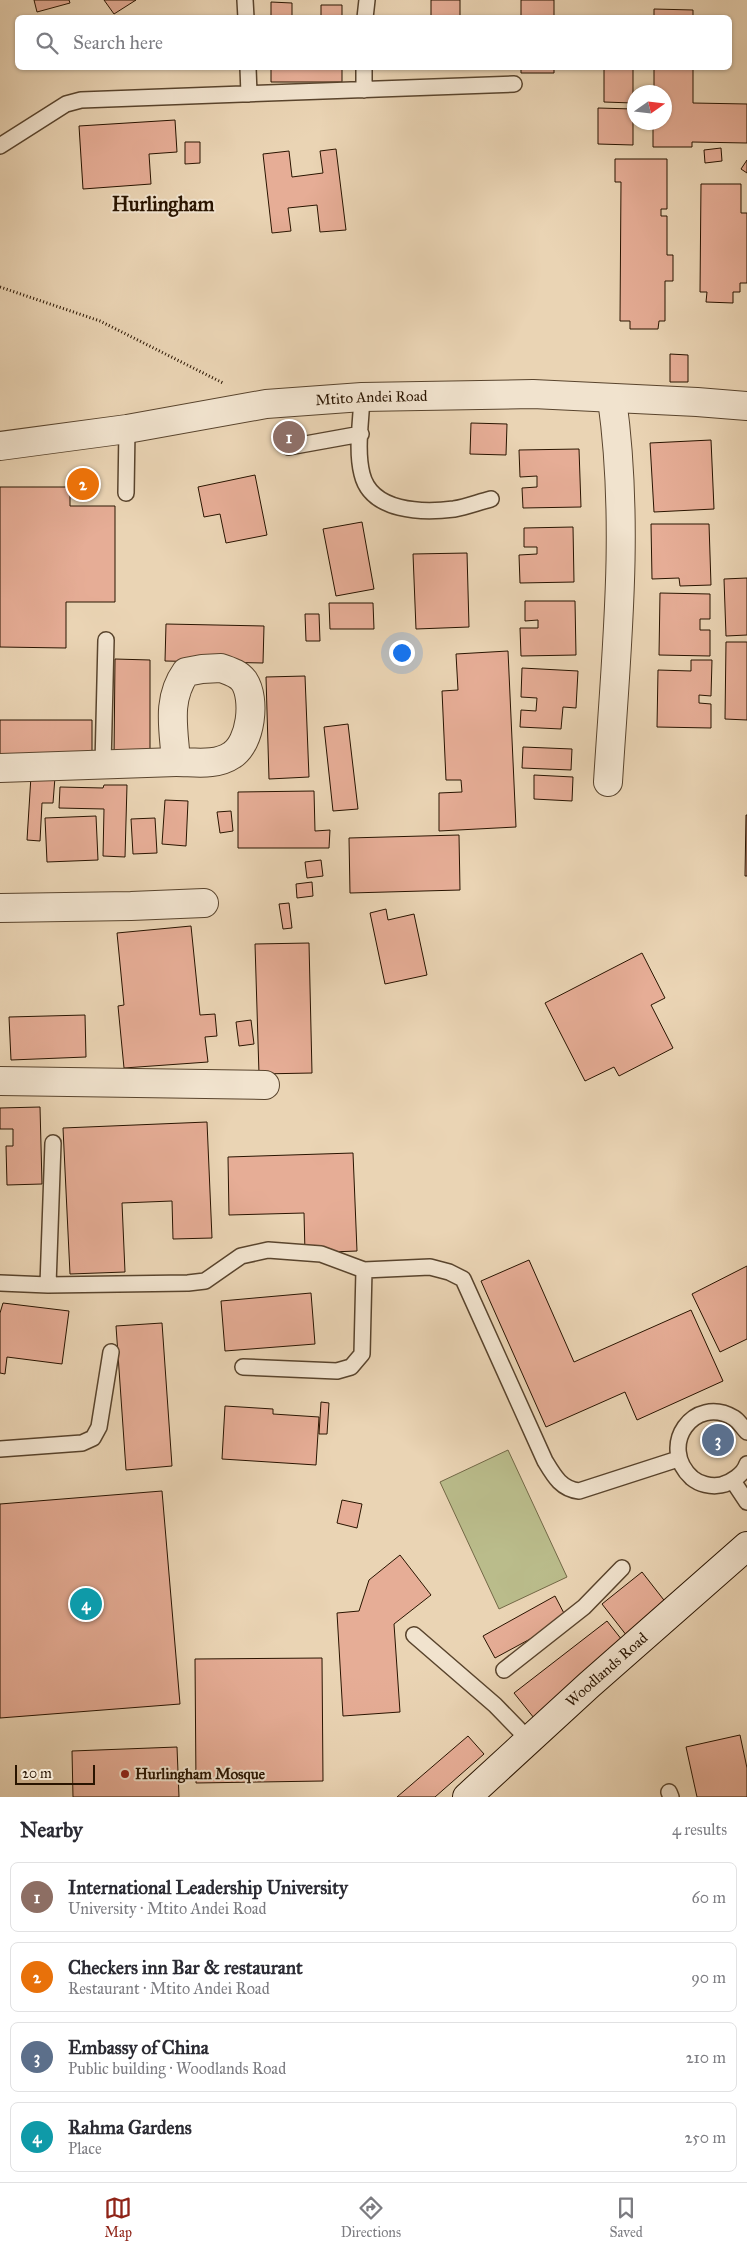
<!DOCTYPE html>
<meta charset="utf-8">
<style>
body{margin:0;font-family:"IM FELL Great Primer",serif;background:#f7f7f7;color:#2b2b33}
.compass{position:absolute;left:627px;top:85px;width:45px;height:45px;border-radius:50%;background:#fff;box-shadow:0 1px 4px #0004;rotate:76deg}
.scale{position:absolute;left:15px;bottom:12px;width:80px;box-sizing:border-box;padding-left:5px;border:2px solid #291400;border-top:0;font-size:14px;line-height:18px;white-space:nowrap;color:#291400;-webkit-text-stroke:4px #f1e3ce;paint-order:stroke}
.you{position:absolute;left:401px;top:652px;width:18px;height:18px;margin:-12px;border:4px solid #fff;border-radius:50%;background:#1a73e8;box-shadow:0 0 0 8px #1a73e833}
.badge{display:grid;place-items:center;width:32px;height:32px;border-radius:50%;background:#8f2418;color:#fff;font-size:16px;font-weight:700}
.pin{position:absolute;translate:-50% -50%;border:2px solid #fff;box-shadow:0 1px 5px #0006}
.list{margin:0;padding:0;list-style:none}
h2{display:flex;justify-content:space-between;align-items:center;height:65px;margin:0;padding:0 20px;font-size:21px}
h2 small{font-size:16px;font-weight:400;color:#7c7c81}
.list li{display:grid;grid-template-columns:32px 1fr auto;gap:15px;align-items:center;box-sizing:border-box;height:70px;margin:0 10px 10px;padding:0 10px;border:1px solid #e1e1e2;border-radius:8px}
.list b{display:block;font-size:19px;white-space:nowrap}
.list p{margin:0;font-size:16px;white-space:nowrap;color:#7c7c81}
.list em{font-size:16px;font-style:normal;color:#7c7c81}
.icon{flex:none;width:28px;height:28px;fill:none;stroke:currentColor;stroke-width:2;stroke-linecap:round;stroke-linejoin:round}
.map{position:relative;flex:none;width:747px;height:1797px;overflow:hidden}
.search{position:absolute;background:#fff;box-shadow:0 1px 4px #0004;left:15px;right:15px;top:15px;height:55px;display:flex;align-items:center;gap:12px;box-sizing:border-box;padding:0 18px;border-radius:8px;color:#7c7c81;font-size:19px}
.sheet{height:385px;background:#fff}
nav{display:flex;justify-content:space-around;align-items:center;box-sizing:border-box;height:70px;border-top:1px solid #e1e1e2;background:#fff;font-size:14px;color:#7c7c81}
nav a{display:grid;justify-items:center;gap:2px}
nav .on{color:#8f2418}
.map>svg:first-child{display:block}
</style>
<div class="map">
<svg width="747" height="1797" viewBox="0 0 747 1797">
<rect width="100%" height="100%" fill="#ead4b4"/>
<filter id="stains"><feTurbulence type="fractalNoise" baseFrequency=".004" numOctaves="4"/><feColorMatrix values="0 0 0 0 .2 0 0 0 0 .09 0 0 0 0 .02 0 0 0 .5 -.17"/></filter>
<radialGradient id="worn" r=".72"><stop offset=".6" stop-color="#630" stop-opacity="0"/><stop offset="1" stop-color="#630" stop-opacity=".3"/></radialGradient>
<path fill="#babc8b" stroke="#726846" d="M508 1450 567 1577 499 1609 440 1482Z"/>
<path fill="#e6ad96" stroke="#291400" d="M34 0H69L70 3 37 12Z
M104 0H136L114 14Z
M431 0H460V18H431Z
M521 0H554V18H521Z
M271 2 292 3V18H271Z
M321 5H342V18H321Z
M654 9 693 10V18H654Z
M271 68H342V82H271Z
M521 68H554V73H521Z
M604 68H633V103L604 102Z
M654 68H693V103L747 104V143L692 142V147H653V122H664V92H654Z
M598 108 633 109V145L598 144Z
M175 120 177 152 149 154 151 184 83 189 79 126Z
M185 142H200V163L185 164Z
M721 148 722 161 705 163 704 150Z
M336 149 346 230 320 232 317 205 288 208 291 231 272 233 263 154 289 151 292 177 323 173 320 151Z
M615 159H667V209H661V216H667V255H673V281H665V321H659L658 329H630V321H620L621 182H615Z
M747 160V173L741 169Z
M701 184H741V213H747V283H740V292H733V303L706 302 707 292H700Z
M670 354 688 355V382H670Z
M471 423 507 424 506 455 470 454Z
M711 440 714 509 654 512 650 443Z
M579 449 581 507 523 508 522 488 537 487V476L520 477 519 450Z
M255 475 267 535 226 543 220 514 204 517 198 487Z
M0 487H70V506H115V602H66V648L0 647Z
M362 522 374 589 336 596 323 529Z
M651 524H709L711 585 680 586 679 578 652 579Z
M573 527 574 582 520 583 519 555 537 554V547H524V528Z
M467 553 469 627 416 629 413 554Z
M747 578V635L726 636 724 579Z
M660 593 710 594V619H700V630H710V656L659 655Z
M525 601H575L576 655 521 656 520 628H538V620L525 621Z
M329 603H373L374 629H330Z
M305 614H319L320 641H306Z
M166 624 264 626 263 663 165 661Z
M726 642H747V720L725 719Z
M508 651 516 827 439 831V793L462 792 461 780H446L442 691 458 690 456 654Z
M115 659 150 660V758L114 757Z
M691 660H712L711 696 699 695V703L711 704V728L657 727 658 670 691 671Z
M522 668 578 671 576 708 563 707 561 729 520 727 521 710 536 711 537 698 521 697Z
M305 676 309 777 269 779 266 677Z
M0 720H92V753L0 754Z
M348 724 358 809 333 811 324 727Z
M523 747 572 749 571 770 522 768Z
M534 775 573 777 572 801 534 799Z
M31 776 55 777 53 803H42L40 841 27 840Z
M104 785H127L125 857 103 856 104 809 59 808 60 787 103 788Z
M314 791 315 831 330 830 329 848H238V792Z
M165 800 188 801 186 846 162 844Z
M231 811 233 831 220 833 217 812Z
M746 815H747V876H745Z
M96 816 98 860 47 862 45 818Z
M155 818 157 853 133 854 131 819Z
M459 835 460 890 350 893 349 838Z
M321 860 323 876 307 878 305 862Z
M312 882 313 896 297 898 296 884Z
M289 903 292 928 283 929 279 904Z
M386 909 388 920 414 914 427 975 385 984 370 913Z
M191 926 200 1015 215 1014 217 1036 205 1037 208 1062 124 1068 118 1006 124 1005 117 933Z
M309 943 312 1073 259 1074 255 944Z
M642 953 665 998 651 1005 673 1048 619 1076 614 1067 585 1081 545 1003Z
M85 1015 86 1057 11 1060 9 1017Z
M251 1020 254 1044 239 1046 236 1022Z
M40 1107 42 1184 7 1185 6 1146H13V1129H0V1108Z
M207 1122 212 1238 173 1239 172 1201 122 1203 125 1272 70 1274 63 1128Z
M353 1153 357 1251 305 1253 304 1213 229 1215 228 1157Z
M529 1260 574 1362 691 1310 723 1381 637 1420 625 1392 546 1427 481 1281Z
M747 1266V1339L720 1352 692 1294Z
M311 1293 315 1344 225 1351 221 1301Z
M3 1303 69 1311 62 1364 7 1357 5 1374 0 1373V1313Z
M162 1323 172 1466 126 1470 116 1326Z
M321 1402 329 1403 327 1434H319Z
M225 1406 273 1409V1414L319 1417 316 1465 222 1459Z
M162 1491 180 1704 0 1718V1504Z
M342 1500 362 1504 357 1528 337 1523Z
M400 1555 431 1595 394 1624 400 1712 343 1716 337 1613 359 1611 369 1580Z
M642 1572 667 1604 627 1636 602 1604Z
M555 1596 567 1619 495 1658 483 1636Z
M607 1621 626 1645 534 1718 514 1693Z
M322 1658 323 1781 196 1783 195 1659Z
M740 1735 747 1768V1797H697L686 1747Z
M468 1736 484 1754 435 1797H397Z
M177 1747 179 1797H73L72 1751Z"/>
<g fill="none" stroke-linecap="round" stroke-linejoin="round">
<defs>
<path id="lane" d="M245 0 246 18
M365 18 367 0
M248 68 249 94
M364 90V68
M0 146 66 104 81 100 514 84
M362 397C361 422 356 450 362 474 371 512 422 513 454 509 466 507 479 502 491 499
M289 447 361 434
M126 493 127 429
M103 765 106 640
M0 1283 48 1285 188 1283 205 1281 241 1256 268 1250 321 1254 364 1270 430 1267 449 1272 463 1279 545 1461C554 1476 561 1489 579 1491L678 1459
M48 1285 53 1143
M243 1367 337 1371 351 1367 362 1354 364 1270
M747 1432C743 1428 739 1421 734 1418 694 1394 657 1446 692 1478 699 1484 711 1487 721 1485 731 1483 744 1474 747 1464
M0 1449 82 1443 93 1438 99 1427 111 1352
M733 1481 747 1502
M414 1635 495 1705 529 1740
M504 1670 584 1607 622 1568
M669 1792 671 1797"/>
<g id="street">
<path id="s1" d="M0 446 127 429 266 404 362 397 533 394 697 402 747 406"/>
<path d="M221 668C229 671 238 673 244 681 256 699 251 743 232 755 216 766 195 762 176 762 174 730 166 700 186 672L202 669Z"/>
<path d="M0 768 176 762"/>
<path d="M608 782C616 654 630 526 612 399"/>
<path d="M0 908 131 906 204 903"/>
<path d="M0 1081 265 1085"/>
</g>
<g id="secondary">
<path id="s2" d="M467 1797 589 1685 747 1546"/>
</g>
</defs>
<use href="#lane" stroke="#59442d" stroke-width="18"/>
<use href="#street" stroke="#59442d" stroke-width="30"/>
<use href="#secondary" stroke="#291400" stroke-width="30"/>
<path stroke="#291400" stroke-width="3" stroke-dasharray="1 2.5" stroke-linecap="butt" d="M0 287 100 321 223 383"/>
<use href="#lane" stroke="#f1e3ce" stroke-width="15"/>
<use href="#street" stroke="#f1e3ce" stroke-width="28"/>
<use href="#secondary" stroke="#f1e3ce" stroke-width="28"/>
</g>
<circle fill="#8f2418" stroke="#f1e3ce" stroke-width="2" cx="125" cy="1774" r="5"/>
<g text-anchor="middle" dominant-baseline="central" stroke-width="4" stroke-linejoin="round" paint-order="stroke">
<g font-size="15" fill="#291400" stroke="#f1e3ce">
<text stroke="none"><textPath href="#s1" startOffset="375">Mtito Andei Road</textPath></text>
<text stroke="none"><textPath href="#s2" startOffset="189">Woodlands Road</textPath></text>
</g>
<g font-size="15" font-weight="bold" fill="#291400" stroke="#f1e3ce" text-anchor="start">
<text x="135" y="1774">Hurlingham Mosque</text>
</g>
<g font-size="20" font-weight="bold" fill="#291400" stroke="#f1e3ce">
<text x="163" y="204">Hurlingham</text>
</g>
</g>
<rect width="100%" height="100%" filter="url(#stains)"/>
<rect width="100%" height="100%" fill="url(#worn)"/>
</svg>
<svg class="compass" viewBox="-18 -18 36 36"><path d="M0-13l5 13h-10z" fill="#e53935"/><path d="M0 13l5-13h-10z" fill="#7c7c81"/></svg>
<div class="scale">20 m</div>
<div class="you"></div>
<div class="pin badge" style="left:289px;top:437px;background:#8d6e63">1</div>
<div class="pin badge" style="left:83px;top:484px;background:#e8710a">2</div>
<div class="pin badge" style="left:718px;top:1440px;background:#5c6f8a">3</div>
<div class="pin badge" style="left:86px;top:1604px;background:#0f9aa8">4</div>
<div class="search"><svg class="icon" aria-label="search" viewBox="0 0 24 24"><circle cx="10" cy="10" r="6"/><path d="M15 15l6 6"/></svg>Search here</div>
</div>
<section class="sheet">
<h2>Nearby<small>4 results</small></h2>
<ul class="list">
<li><span class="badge" style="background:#8d6e63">1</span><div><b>International Leadership University</b><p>University · Mtito Andei Road</p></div><em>60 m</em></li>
<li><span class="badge" style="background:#e8710a">2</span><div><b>Checkers inn Bar &amp; restaurant</b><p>Restaurant · Mtito Andei Road</p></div><em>90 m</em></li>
<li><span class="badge" style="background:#5c6f8a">3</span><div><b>Embassy of China</b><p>Public building · Woodlands Road</p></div><em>210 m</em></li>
<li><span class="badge" style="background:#0f9aa8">4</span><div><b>Rahma Gardens</b><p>Place</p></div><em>250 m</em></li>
</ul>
</section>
<nav>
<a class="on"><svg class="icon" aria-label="map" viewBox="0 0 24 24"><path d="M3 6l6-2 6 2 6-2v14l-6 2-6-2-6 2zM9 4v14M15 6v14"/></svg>Map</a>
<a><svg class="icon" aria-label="directions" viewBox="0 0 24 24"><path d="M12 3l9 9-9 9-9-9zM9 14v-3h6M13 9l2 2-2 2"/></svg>Directions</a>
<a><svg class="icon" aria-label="saved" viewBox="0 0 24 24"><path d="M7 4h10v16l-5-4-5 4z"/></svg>Saved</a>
</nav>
